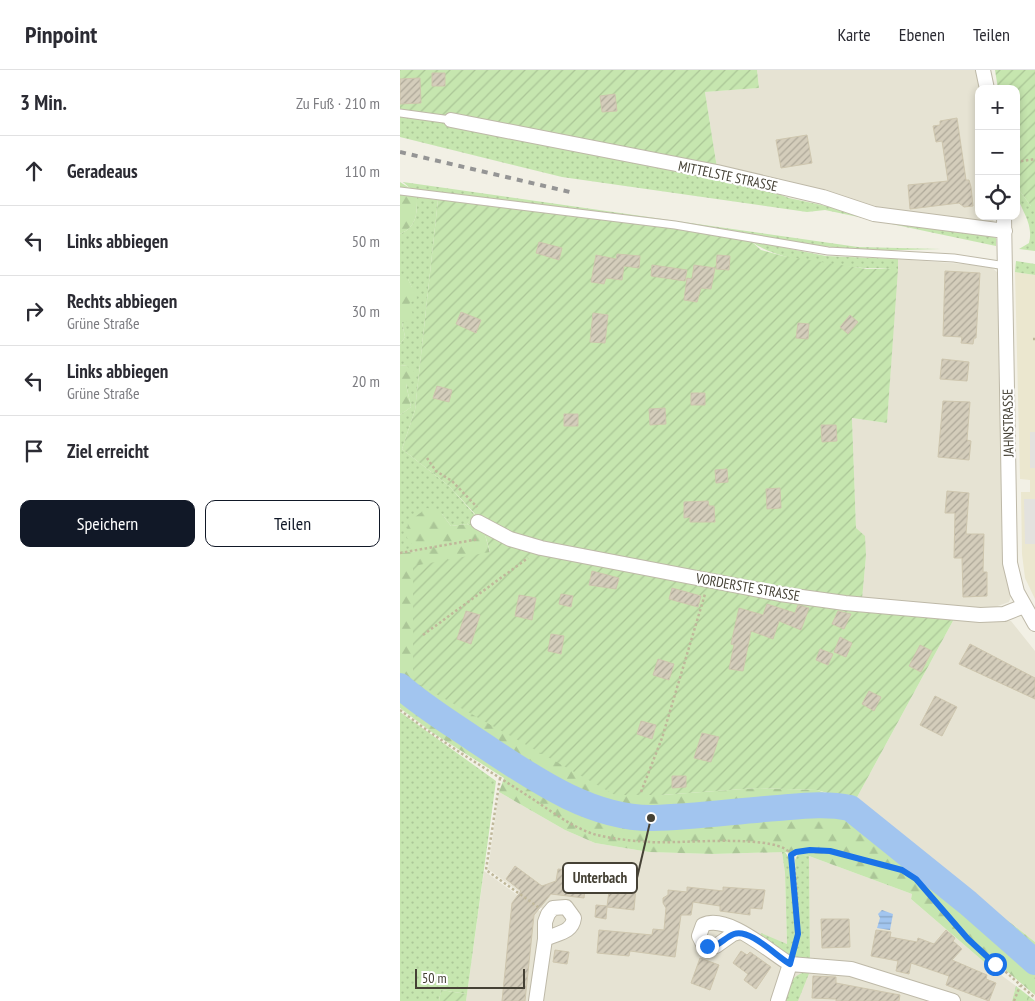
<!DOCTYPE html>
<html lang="de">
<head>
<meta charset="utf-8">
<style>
	:root { --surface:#fff; --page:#f2f2f3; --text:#2b2b33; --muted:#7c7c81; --line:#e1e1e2; --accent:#111827 }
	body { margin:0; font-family:"PT Sans Narrow",sans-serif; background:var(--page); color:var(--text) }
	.controls { position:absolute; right:15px; top:15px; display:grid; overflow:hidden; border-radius:10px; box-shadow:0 2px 8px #0003 }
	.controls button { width:45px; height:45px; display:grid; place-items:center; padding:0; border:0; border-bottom:1px solid var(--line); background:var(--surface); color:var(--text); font:25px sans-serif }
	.scale { position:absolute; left:15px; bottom:12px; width:110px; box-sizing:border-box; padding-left:5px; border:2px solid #454135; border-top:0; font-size:14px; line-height:18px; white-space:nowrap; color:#454135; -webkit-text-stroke:4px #fff; paint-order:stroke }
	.stop { position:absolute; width:15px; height:15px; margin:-11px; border:4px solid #1a73e8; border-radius:50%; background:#fff }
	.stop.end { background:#1a73e8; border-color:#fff; box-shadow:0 1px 5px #0008 }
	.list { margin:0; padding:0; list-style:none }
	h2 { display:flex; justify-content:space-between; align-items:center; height:65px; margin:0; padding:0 20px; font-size:21px }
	h2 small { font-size:16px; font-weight:400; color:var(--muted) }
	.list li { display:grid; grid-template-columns:32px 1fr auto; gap:15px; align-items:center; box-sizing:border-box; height:70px; padding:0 20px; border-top:1px solid var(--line) }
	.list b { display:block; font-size:19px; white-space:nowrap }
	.list p { margin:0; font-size:16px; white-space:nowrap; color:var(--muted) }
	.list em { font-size:16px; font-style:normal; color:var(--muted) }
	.actions { display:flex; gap:10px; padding:15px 20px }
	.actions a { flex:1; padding:11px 0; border:1px solid var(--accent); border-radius:10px; text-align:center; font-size:18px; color:var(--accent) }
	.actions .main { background:var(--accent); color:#fff }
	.icon { flex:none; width:28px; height:28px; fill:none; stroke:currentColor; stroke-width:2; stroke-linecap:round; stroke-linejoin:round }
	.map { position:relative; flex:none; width:635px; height:931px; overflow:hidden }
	header { display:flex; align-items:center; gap:30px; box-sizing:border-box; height:70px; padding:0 25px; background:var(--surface); border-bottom:1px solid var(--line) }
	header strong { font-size:24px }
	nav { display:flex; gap:28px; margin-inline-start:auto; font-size:18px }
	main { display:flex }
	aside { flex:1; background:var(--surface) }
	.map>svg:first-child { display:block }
</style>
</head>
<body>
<header>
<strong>Pinpoint</strong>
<nav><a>Karte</a><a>Ebenen</a><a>Teilen</a></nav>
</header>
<main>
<aside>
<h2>3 Min.<small>Zu Fuß · 210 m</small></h2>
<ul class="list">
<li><svg class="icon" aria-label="ahead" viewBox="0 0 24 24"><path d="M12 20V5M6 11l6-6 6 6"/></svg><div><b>Geradeaus</b></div><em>110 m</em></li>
<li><svg class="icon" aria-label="left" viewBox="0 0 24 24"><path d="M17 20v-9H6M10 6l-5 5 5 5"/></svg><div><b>Links abbiegen</b></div><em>50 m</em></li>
<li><svg class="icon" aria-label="right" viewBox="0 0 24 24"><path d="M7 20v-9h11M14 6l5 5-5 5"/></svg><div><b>Rechts abbiegen</b><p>Grüne Straße</p></div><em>30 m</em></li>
<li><svg class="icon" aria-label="left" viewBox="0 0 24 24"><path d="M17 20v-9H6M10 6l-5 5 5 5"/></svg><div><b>Links abbiegen</b><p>Grüne Straße</p></div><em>20 m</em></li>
<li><svg class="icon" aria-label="arrive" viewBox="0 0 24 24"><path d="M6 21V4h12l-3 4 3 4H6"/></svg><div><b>Ziel erreicht</b></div></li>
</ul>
<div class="actions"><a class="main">Speichern</a><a>Teilen</a></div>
</aside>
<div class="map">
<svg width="635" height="931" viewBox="0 0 635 931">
	<defs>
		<pattern id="grass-dots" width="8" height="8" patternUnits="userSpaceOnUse" patternTransform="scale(1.25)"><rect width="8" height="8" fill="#c6e6af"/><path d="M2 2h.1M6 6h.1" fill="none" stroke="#abc697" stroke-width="1.8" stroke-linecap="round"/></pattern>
		<pattern id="forest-firs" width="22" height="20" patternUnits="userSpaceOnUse" patternTransform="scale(1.25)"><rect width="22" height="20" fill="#c6e6af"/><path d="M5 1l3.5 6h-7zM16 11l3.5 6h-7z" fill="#abc697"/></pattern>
		<pattern id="park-crowns" width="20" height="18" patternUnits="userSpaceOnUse" patternTransform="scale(1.25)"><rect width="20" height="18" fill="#c6e6af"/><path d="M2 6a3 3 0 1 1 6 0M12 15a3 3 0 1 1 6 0" fill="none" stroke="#abc697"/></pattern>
		<pattern id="garden-furrows" width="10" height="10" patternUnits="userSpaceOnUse" patternTransform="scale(1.25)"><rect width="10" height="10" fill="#c6e6af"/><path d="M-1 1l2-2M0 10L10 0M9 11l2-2" fill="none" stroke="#abc697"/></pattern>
		<pattern id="water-rules" width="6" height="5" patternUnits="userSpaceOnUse" patternTransform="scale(1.25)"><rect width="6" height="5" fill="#a2c5ef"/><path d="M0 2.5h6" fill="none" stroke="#86a2c2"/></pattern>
		<pattern id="building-hatch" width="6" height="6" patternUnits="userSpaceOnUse" patternTransform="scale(1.25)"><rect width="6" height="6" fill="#d4cdbb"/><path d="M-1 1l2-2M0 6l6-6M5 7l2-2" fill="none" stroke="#aea899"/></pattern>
	</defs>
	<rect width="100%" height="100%" fill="#f2f0e5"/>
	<path fill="#e6e3d3" d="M357,0h220l4,19h-2v127h16v2l-2,3 -16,1 -23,-5 -68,-7 -169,-42 -12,-76 54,-4z
		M498,189l92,7 8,7 5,290 8,33 -2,6 -14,5 -14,2 -119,-11 4,-42 -10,-28 -4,-110 35,5z
		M554,549l57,2 24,30v291l-180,-141z
		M99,722l66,38 30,13 54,9 63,2 70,-2 3,21 2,71 -26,-10 33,25 16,2 -1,-105 103,38 -1,5 79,68 26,19 -4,15h-546l18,-130 57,41 2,-3 -55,-40z"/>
	<path fill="#ebe7cf" d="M615,202l20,3v324l-10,-21 -3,-24 -1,-62h9v-12l-10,-1z"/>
	<path fill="url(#grass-dots)" d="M0,43l352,71 37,14 56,12 11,6 137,21 3,1v8l-171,-36 -18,2 -245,-35 -162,-40z
		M3,112l455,65 83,2 -73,2 -54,-6 -138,-24 -265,-32z
		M616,116l15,20h4v45l-16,-2 10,-6c6,-23 -13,-36 -13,-57z
		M17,127l21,3 -23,210 -13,39 47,37 26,29 -8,9 -16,2 -9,-12 -24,37 -18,2v-138l11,-8 -5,-23 1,-18 -7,-1v-21l5,-7 -3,-15 10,-34 -4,-9h-8v-45c17,-7 17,-21 17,-37z
		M351,171l75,15 72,3v10c-37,0 -119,-5 -147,-28z
		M616,191l19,3v11l-20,-3z
		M0,642l96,69 -29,213 -26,-4 -2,11h-39z
		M382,782h3l6,9 6,72 -6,25 -31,-21 1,-4 26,11 -2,-71z
		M398,784l11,2 1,105 -16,-2 5,-26 -4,-73z
		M410,901l-12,30h-15c6,-16 8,-27 27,-30z"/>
	<path fill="url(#forest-firs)" d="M0,112l11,7 6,8c0,16 0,30 -17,37z
		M0,209h8l9,19 -8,6 6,16 -13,2 3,15 -5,7z
		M0,295l7,1 8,7 -9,11 5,23 -11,8z
		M27,438l15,6 9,12 16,-2 17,7 6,22 125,242h46l96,-7 60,2 16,6 9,-1 13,6 180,141v53l-39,-33 -6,5 -79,-68 1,-5 -103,-38 -24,-4 -73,2 -63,-2 -54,-9 -30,-13 -66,-38 5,-14 -71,-45 -33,-25v-155l18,-2 -11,-13 1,-16z"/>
	<path fill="url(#park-crowns)" d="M616,916l19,15h-23z"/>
	<path fill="url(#garden-furrows)" d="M0,0h357l2,18 -54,4 12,76 -317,-55z
		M595,0h40v136h-4l-15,-20v-97h-18z
		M38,130h29l207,27 77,14 10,9 22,6 84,13h31l-11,154 -35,-5 4,110 9,8 1,20 -5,54 93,9 -99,182 -38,-11 -60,-2 -96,7h-46l-202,-114v-115l77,-14 -6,-21 -17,-7 8,-10 -26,-28 -47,-37 13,-39z
		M41,920l26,4 -1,7h-27z"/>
	<path fill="#e3e2de" d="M630,362h5v36h-5z
		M624,429h11v45h-10z"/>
	<path fill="url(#water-rules)" d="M482,840l11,4 -3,16 -13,-2 3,-10 -2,-4z"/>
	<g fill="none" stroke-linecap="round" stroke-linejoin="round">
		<path stroke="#a2c5ef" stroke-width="26" d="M0,616c23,20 49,36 74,53 52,34 113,80 179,79 41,-1 83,-7 125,-10 24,-2 48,-5 72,0l118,95 67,59"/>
	</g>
	<path fill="url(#building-hatch)" stroke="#cec6ae" d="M32,3h13v13h-13z
		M20,8l1,25 -21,1v-25z
		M215,24l2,17 -15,1 -2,-16z
		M557,48l9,62h3l2,7 2,19 -9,1 -5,-4 -49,6 -2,-24 40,-4 -6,-40 -6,1 -3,-16 7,-1v-4z
		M407,65l5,28 -31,5 -5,-28z
		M139,172l23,6 -3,12 -23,-7z
		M217,184l23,2 -1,12 -15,-2 -2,14 -16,-2 -2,6 -13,-2 5,-27 20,4z
		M317,185l13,1 -1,14 -13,-1z
		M252,195l35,5 -2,11 -34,-5z
		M294,195l21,3 -4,21 -10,-1 -4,14 -13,-2 3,-22 5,1z
		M545,201l35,2 -4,65h-2l-1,6 -12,-1 1,-6 -19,-1z
		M61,242l20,8 -5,13 -20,-9z
		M193,243l15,2 -3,28 -15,-1z
		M450,245l8,7 -10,12 -8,-7z
		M398,253l11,1 -1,15 -12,-1z
		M542,289l27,3 -2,19 -27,-2z
		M37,316l15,4 -3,12 -16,-4z
		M291,323h14v12h-14z
		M543,331l27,1 -3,38 4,1 -2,19 -31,-3z
		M265,338l1,16 -16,1 -1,-16z
		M164,344h14v12h-14z
		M421,355h15l1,16 -15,1z
		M327,399l1,13 -12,1 -1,-13z
		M380,418l1,20 -14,1 -1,-20z
		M547,421l22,2 -3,41h18l-1,38h4v24l-24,1 -1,-39h-8l1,-45h-10z
		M308,431l1,5h5l1,16h-25v-5l-6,1v-16z
		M192,501l27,7 -3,11 -27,-4z
		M272,518l29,8 -3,11 -29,-8z
		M161,524l12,2 -2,11 -12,-3z
		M119,525l17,3 -4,22 -17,-4z
		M367,534l28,9 3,-8 11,3 -8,22 -22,-9 -6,18 -22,-8 -8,40 -14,-2 5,-24 -3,-1 8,-36 24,7z
		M66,541l14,4 -9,29 -14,-5z
		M438,541l13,3 -7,15 -12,-5z
		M151,564l13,2 -3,18 -13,-3z
		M440,567l12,6 -6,14 -12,-5z
		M570,574l65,34v21l-76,-35z
		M520,575l12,6 -11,21 -12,-6z
		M420,579l13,5 -5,11 -12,-5z
		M258,589l16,5 -5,16 -16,-5z
		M469,621l12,6 -7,14 -12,-7z
		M535,626l22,11 -15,29 -22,-11z
		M241,651l15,4 -4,14 -15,-5z
		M302,663l17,4 -8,25 -17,-4z
		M272,706h14v11l-14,1z
		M115,796l27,20 14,-5 2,-12 23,2 -1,2 7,1 -3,24 -33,-4 -17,21 -9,86h-23l10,-98 9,-12 -15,-12z
		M210,814l26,3 -2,23 -27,-3 -1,12 -11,-2 1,-12 11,1z
		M287,817l36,4v-4l42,3 -3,19 -12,-1v7l-30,-4v-5l-27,-4 -2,13h-10l-6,42 -45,-6 -1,5 -32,-3 2,-23 53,5 1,-6 11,1 2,-22 -3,-5v-5l5,-3v-5l19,2z
		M421,849h28l1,28 -28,1z
		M476,860l15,2 -1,5 27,5 1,-4 16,6 12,-14 9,8 -2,3 9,8 -10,11 35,15 -1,4 10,4 -7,18 -43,-16 3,-9 -38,-13 -2,11 -13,-3 2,-10 -27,-5z
		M155,880l14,2 -2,12 -14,-2z
		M341,881l6,4 3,-3 21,15 -15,22 -12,-9 4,-6 -15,-11z
		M300,888l19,7 -9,25 -19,-7z
		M413,906l23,1v6l64,12 -1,6h-63v-2l-24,-1z"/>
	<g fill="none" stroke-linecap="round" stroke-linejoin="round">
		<g stroke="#beb9a8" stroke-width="9">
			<path id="service" d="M0,43l51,7
				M0,121l275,34 153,26 126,7 52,8"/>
		</g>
		<g stroke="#beb9a8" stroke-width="16">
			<path id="minor" d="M583,0l4,19
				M51,50l266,52 106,25 51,17 131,17
				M604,146l6,347 7,29 18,32
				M78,452l32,17 31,9 239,46 65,9 135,12 24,-1 20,-8
				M340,862l-7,2 -17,12 -13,-2 -4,-8 4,-11c24,-12 68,28 87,39l-12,37
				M390,894l61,5 102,32
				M136,931l9,-62v-17l3,-8 5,-6 13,-1 8,11c-2,15 -17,15 -29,21"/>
		</g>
		<path stroke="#bfb79a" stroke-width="2.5" stroke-dasharray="2.5 2.5" stroke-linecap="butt" d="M616,92l19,-3
			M633,269h2
			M27,388l9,13 16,10 25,26
			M0,483l79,-14
			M23,565l105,-77
			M0,640c41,32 85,58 128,86 22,14 44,32 69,39 16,4 36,6 53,7 28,2 119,-8 138,9 11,11 11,84 7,100
			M100,708l-14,92 52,37
			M241,722l21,-54 43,-144
			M391,785l5,-3 14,-2 20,1 72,19 14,9 53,60 66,59
			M614,931l6,-15"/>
		<use href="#service" stroke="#fff" stroke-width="7"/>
		<use href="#minor" stroke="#fff" stroke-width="14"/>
		<path stroke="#959595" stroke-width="4" stroke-dasharray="6 6" stroke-linecap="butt" d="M0,82l170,40"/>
	</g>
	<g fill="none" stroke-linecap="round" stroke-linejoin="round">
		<path stroke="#1a73e8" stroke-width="6" d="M307,876c12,2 16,-8 27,-12 16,-6 43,23 56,30l8,-30 -7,-79 5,-3 14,-2 20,1 72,19 14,9 52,60 27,25"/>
	</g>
	<g text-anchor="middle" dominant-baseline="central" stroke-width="4.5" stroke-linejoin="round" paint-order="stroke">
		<g font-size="14" fill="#454135" stroke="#fff">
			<text transform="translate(328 106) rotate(12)">MITTELSTE STRASSE</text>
			<text transform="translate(608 353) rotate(-91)">JAHNSTRASSE</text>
			<text transform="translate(348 517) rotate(10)">VORDERSTE STRASSE</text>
		</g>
	</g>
	<path fill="none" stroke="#454135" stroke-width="2" d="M251 748L237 808"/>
	<circle fill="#454135" stroke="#fff" stroke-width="2" cx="251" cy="748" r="5"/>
	<rect fill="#fff" stroke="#454135" stroke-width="2" x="163" y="793" width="74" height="30" rx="5"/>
	<g font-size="15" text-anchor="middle" font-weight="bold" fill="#454135">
		<text x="200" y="813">Unterbach</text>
	</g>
</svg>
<div class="controls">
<button>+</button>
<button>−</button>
<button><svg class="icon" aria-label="locate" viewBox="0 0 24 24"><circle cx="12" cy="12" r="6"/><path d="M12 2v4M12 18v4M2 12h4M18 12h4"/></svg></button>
</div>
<div class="scale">50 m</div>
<div class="stop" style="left:595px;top:894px"></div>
<div class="stop end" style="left:307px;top:876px"></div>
</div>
</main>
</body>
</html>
